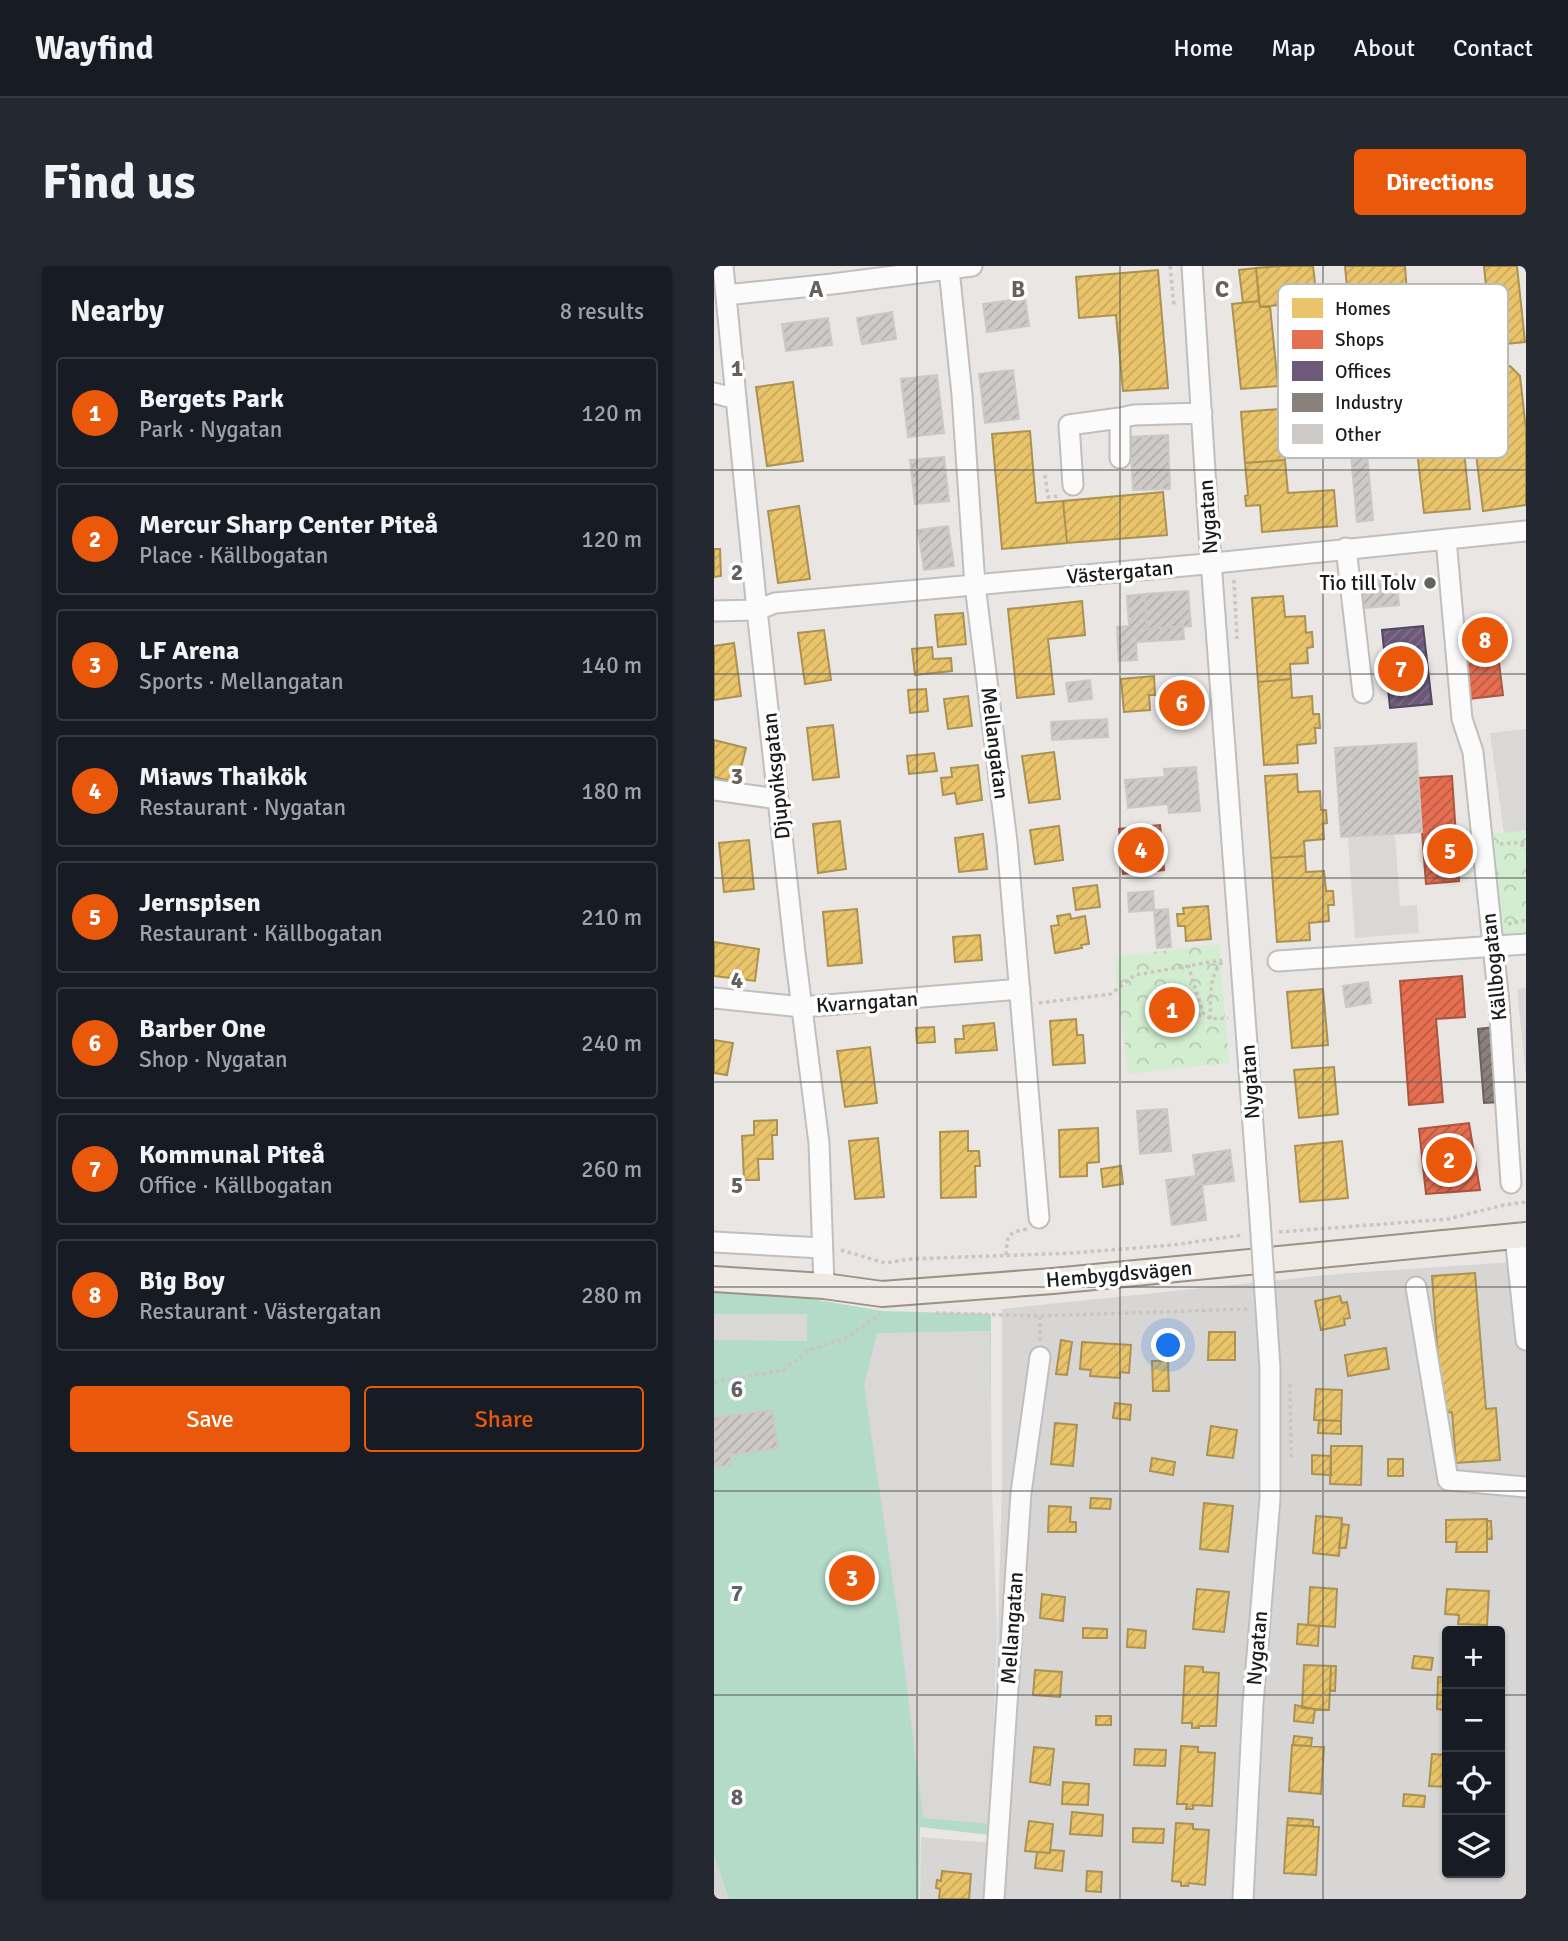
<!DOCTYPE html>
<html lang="en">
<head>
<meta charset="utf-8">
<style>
	:root { --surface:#171b24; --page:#242831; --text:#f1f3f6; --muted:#9ea1a6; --line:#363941; --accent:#ea580c }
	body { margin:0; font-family:Signika,sans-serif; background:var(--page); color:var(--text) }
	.controls { position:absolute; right:21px; bottom:21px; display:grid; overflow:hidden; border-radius:7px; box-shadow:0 2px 5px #0004 }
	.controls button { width:63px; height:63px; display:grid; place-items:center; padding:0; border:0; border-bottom:2px solid var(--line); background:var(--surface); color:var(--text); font:35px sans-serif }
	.you { position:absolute; left:455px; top:1080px; width:24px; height:24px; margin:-18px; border:5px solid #fff; border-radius:50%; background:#1a73e8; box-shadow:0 0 0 10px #1a73e833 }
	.badge { display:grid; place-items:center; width:46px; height:46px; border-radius:50%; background:var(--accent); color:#fff; font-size:23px; font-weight:700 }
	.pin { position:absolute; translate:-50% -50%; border:4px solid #fff; box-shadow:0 2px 7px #0006 }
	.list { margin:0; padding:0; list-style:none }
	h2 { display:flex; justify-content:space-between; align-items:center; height:91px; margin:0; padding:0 28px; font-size:30px }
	h2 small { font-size:23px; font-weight:400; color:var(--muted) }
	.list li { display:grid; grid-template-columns:46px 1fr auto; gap:21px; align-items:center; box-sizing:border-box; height:112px; margin:0 14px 14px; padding:0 14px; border:2px solid var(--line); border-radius:7px }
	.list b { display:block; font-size:26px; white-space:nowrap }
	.list p { margin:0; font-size:23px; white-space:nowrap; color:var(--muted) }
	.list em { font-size:23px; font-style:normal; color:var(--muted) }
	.actions { display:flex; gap:14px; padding:21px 28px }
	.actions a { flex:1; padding:16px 0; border:2px solid var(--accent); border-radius:7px; text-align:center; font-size:24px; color:var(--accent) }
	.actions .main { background:var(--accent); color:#fff }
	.icon { flex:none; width:38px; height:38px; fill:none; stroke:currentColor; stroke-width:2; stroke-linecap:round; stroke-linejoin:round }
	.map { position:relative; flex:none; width:812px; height:1633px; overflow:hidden; border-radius:7px }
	header { display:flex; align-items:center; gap:42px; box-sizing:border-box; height:98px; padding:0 35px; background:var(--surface); border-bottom:2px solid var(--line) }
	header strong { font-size:33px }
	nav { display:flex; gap:38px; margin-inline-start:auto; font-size:24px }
	.intro { display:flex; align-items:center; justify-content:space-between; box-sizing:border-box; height:168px; padding:0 42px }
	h1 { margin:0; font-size:49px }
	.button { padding:18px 32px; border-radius:7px; background:var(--accent); color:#fff; font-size:24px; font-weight:700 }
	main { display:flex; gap:42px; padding:0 42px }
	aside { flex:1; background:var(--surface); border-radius:7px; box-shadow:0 2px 5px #0004 }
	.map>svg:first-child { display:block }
</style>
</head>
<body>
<header>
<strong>Wayfind</strong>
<nav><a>Home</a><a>Map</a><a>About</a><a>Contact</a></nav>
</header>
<div class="intro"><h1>Find us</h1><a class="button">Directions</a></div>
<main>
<aside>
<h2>Nearby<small>8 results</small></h2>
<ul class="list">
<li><span class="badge">1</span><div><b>Bergets Park</b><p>Park · Nygatan</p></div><em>120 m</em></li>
<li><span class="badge">2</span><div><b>Mercur Sharp Center Piteå</b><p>Place · Källbogatan</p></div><em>120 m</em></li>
<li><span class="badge">3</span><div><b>LF Arena</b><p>Sports · Mellangatan</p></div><em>140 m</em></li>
<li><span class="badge">4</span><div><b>Miaws Thaikök</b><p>Restaurant · Nygatan</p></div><em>180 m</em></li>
<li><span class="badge">5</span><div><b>Jernspisen</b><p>Restaurant · Källbogatan</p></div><em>210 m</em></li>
<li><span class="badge">6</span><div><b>Barber One</b><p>Shop · Nygatan</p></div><em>240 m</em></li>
<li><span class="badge">7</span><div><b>Kommunal Piteå</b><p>Office · Källbogatan</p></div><em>260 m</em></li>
<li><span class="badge">8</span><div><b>Big Boy</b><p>Restaurant · Västergatan</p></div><em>280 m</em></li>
</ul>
<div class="actions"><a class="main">Save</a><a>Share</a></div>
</aside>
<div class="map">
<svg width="812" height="1633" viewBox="0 0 812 1633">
	<defs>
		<pattern id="park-crowns" width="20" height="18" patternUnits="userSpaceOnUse" patternTransform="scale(1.75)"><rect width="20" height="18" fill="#d3edd1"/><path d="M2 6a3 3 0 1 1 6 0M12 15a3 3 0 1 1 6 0" fill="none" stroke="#b5cbb3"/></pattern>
		<pattern id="homes-hatch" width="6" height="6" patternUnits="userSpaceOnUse" patternTransform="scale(1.75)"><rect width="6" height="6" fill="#e9c46a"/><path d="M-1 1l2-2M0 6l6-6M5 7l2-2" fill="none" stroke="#c7a85b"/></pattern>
		<pattern id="shops-hatch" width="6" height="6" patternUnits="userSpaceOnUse" patternTransform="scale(1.75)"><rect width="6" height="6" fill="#e76f51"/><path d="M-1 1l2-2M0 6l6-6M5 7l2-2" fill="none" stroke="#ba5a42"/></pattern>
		<pattern id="offices-hatch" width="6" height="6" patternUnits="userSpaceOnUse" patternTransform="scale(1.75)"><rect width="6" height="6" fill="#6d597a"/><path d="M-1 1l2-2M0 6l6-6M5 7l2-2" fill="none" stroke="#80728a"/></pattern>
		<pattern id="industry-hatch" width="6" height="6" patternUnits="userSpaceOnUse" patternTransform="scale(1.75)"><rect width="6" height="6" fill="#8a817c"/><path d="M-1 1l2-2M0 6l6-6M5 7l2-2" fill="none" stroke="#706965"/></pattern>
		<pattern id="building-hatch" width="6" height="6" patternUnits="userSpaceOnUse" patternTransform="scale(1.75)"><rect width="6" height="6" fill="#cecac8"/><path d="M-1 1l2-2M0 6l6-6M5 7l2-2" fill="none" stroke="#b0adab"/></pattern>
	</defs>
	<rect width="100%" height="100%" fill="#e9e6e3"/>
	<path fill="#d8d6d5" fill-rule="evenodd" d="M812,995v638h-606l1,-62 71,6 10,-358v-176l335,-35zM733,1365h53v242h-53z
		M0,1590l15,43h-15z"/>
	<path fill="url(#park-crowns)" d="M812,564v108l-28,-2 -16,-102z
		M505,678l10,119 -101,11 -14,-117z"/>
	<path fill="#b3dbc8" d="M0,1023l91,9 78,13 108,3 -1,521 -70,-8 -1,72h-190l-15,-43z"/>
	<path fill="#d9d8d7" d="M812,463v101l-22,3 -14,-100z
		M681,568l5,72 17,-1 2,28 -64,5 -7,-101z
		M812,722v89l-9,-88z
		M0,1048h93v27l-93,-1z
		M276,1065l2,157 5,143 -7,193 -67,-6 -24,-195 -35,-238 13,-52z"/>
	<path fill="url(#homes-hatch)" stroke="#ab9152" stroke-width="2" d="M566,0h33l4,35 -57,6 -4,-39z
		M631,0h60l2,27 -59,6z
		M770,0h33l8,76 -103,10 -4,-39 70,-7z
		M542,2l3,33 -16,2 -4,-33z
		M444,4l10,118 -45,3 -7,-76 -37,3 -3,-41z
		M545,35l1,6 10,-1 8,80 -37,3 -9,-85z
		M796,100l10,10 6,54v75l-43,6 -17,-140z
		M79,116l10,79 -36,5 -11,-79z
		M744,127l12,116 -46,4 -13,-116z
		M566,143l5,51 -40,3 -4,-51z
		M316,165l6,72 27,-2 4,42 -65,6 -10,-115z
		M571,194l3,33 46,-3 3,36 -75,6 -2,-27 -14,1 -1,-10 3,-1 -3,-32z
		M449,226l4,43 -100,8 -4,-42z
		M85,240l11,73 -32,4 -10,-72z
		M0,283h6l1,27 -7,1z
		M569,330l2,21 20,-1 1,17 6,-1 1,15 -6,1 1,15 -18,1 1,15 -33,3 -6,-84z
		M368,335l3,34 -37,4 6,55 -37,4 -9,-89z
		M249,347l3,31 -28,3 -3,-32z
		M110,364l7,50 -26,4 -7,-51z
		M20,377l7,53 -27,4v-54z
		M218,381l1,12 18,-1 1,13 -37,4 -3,-26z
		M440,410l1,19h-6l1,15 -26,2 -3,-33z
		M577,413l1,19 20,-2 1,18h6l1,14h-5l1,15 -19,2 1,18 -34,2 -6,-83z
		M212,423l2,22 -18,2 -2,-23z
		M254,430l4,30 -24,3 -4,-30z
		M119,459l6,52 -26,3 -6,-52z
		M0,474l32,8 -9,35 -23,-6z
		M340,486l6,47 -31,4 -7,-47z
		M220,487l3,18 -28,3 -2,-18z
		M264,499l4,35 -25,4 -2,-11 -12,2 -2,-17 11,-1 -1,-9z
		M583,508l1,18 22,-1 1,19h5l1,13 -4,1 1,15 -20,2 1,15 -34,2 -6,-82z
		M126,555l6,48 -28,4 -5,-49z
		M345,560l4,34 -28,4 -5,-34z
		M269,568l4,35 -28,3 -4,-34z
		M35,574l5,49 -30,3 -5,-49z
		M591,590l1,16 18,-1 2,20h7l1,14h-6l1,16 -20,2 1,17 -33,2 -6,-84z
		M383,619l3,22 -24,3 -3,-22z
		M494,640l3,33 -25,2 -1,-15h-7l-1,-12h7l-1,-6z
		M143,643l5,54 -34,3 -5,-54z
		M356,648l1,5 14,-3 4,28 -8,1 1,3 -27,5 -4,-27 8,-1 -2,-9z
		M266,669l2,25 -27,2 -2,-25z
		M0,676l45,7 -4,32 -41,-5z
		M609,723l5,56 -36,3 -5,-56z
		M362,753l1,16h6l2,28 -32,2 -3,-44z
		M280,757l3,27 -41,3 -1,-14h9l-1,-13z
		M220,761l1,15 -18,1 -1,-15z
		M0,774l19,3 -6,32 -13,-2z
		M156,781l7,56 -32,4 -8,-56z
		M620,801l4,47 -39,4 -5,-48z
		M63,854v15h-5l1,24h-15l1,21h-15l-2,-44 12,-1v-14z
		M384,862l1,34 -12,1v13l-27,1 -1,-47z
		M254,865v20h11l1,15h-5l1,31 -35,1 -1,-66z
		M164,872l6,59 -29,2 -6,-58z
		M628,875l6,57 -48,4 -5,-56z
		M407,900l2,18 -20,3 -2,-18z
		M761,1007l11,136 10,-1 4,52 -44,3 -4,-51 -10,1 -10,-137z
		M626,1030l2,7 5,-1 3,16 -6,1 1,6 -24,5 -6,-29z
		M495,1066h26v28h-27z
		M347,1074l11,2 -5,33 -11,-1z
		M368,1076l49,3 -2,28 -9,-1v6l-30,-2 1,-6 -11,-1z
		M672,1082l3,21 -41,7 -3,-21z
		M438,1095h16l1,30h-16z
		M602,1123l26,1 -1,31 -27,-1z
		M401,1137l16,2 -1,15 -17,-2z
		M605,1154l22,1v13l-23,-1z
		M341,1157l22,2 -4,41 -22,-2z
		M497,1160l26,4 -4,28 -26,-3z
		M617,1180h31l-1,39 -31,-1z
		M598,1189l19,1v19l-19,-1z
		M438,1192l23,4 -2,13 -23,-4z
		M674,1193h15v17h-15z
		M377,1232l20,1 -1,10 -20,-1z
		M490,1237l29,3 -5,46 -28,-3z
		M335,1240l22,1 -1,15h6v10h-28z
		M602,1250l26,2 -3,38 -26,-3z
		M773,1253v33h-31l1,-10h-11v-22z
		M773,1255h4l1,18h-5z
		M628,1258l7,1 -3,23h-7z
		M596,1321l27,2 -2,38 -27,-2z
		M483,1323l32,3 -5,40 -31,-3z
		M733,1323l42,2 -2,34 -29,-1 1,-9 -14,-1z
		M328,1328l23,3 -2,24 -23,-3z
		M584,1358l21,2 -1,20 -21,-2z
		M369,1362l24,1v9h-24z
		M414,1363l18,2 -1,17 -18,-1z
		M700,1390l19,2 -2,12 -19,-2z
		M590,1399l27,1 -2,44 -27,-2z
		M471,1400l18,1v5l16,1 -3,53h-17v2h-7v-5h-10z
		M617,1400h5l-1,25 -5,-1z
		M321,1404l27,2 -2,25 -27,-2z
		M724,1411l9,1v32l-10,-1z
		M581,1439l20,4 -2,14 -19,-2z
		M382,1450h15v9h-15z
		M580,1470l18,2 -1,8 -18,-1z
		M578,1479l32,2 -3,47 -32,-3z
		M467,1480l17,1v5l17,1 -3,53 -19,-1v4h-7l1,-5h-10z
		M320,1481l20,2 -4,36 -20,-3z
		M421,1483l31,1 -1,16 -31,-1z
		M718,1488l15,1v32l-18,-1z
		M349,1516l26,2 -1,21 -26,-1z
		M690,1528l21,2 -1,11 -21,-1z
		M358,1546l31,3 -1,21 -32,-2z
		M574,1552l25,2v6l-26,-1z
		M315,1555l24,3 -3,29 -25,-2z
		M462,1557l17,1v5l16,1 -4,55 -16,-2 -1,3h-7v-4l-9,-1z
		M573,1559l32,2 -3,48 -32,-2z
		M419,1562l31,1 -1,14 -30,-1z
		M336,1584l14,1 -2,20 -27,-3 2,-16 13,1z
		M228,1605l29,3 -2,25h-30l1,-10 -4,-1 1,-8 4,1z
		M373,1605l15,1 -1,20 -15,-1z"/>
	<path fill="url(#shops-hatch)" stroke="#aa5641" stroke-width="2" d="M780,356l9,73 -34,4 -9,-73z
		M479,423l2,25 -25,3 -2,-26z
		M738,510l7,105 -33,3 -8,-106z
		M446,559l4,45 -41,4 -4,-45z
		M748,710l3,41 -29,2 7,83 -34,3 -9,-124z
		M755,857l11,67 -54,4 -7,-65z"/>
	<path fill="url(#offices-hatch)" stroke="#54465e" stroke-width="2" d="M709,360l9,78 -42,4 -8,-78z"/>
	<path fill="url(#industry-hatch)" stroke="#69625f" stroke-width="2" d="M781,761l6,75 -17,1 -6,-74z"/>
	<path fill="url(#building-hatch)" stroke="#ccc8c5" stroke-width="2" d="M311,32l4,28 -42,6 -4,-28z
		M178,46l4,27 -34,5 -5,-26z
		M114,52l4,27 -46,6 -4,-27z
		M299,104l6,49 -34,4 -6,-49z
		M223,109l7,58 -36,4 -7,-58z
		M649,143l10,111 -16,2 -10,-112z
		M454,169l2,54 -37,1 -3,-53z
		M230,191l5,44 -34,3 -5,-44z
		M234,260l6,40 -30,4 -6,-40z
		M682,308l3,31 -36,3 -3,-30z
		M474,325l3,35 -44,3 -2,-35z
		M431,328l2,35 36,-3 1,13 -48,3 1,18 -18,1 -2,-34 12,-1 -2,-30z
		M376,414l2,19 -23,3 -3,-19z
		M393,453l1,18 -56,3 -1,-18z
		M702,477l6,89 -81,5 -6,-89z
		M482,501l4,44 -31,2 -1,-9 -40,4 -3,-28 40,-3 -1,-8z
		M439,625l1,19 -25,2 -1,-19z
		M454,643l3,38 -14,1 -3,-38z
		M654,716l3,21 -25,4 -3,-21z
		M453,843l4,42 -31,3 -3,-43z
		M516,884l4,31 -32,4 4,35 -34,5 -6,-45 30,-4 -3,-21z
		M58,1144l6,38 -48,7 1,10 -17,2v-49z"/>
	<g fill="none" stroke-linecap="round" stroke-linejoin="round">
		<g stroke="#c0bfbe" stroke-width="23">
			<path id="minor" d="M9,0l34,344 38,343 24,190 5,143
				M478,0l17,268 50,671
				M235,3l13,126 13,190 32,257 32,376
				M12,29l106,-11 140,-18
				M0,127l22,6
				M406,192v-40l14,-3 68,-2
				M359,219l-4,-60 51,-7
				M732,273l16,180 11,33 26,251 12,180
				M632,282l17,145
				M0,345l43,-1 18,-7 420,-38 331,-34
				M0,524l64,9
				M564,695l248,-17
				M0,732l88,9 218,-18
				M801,970l11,104
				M0,976l108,6
				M702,1021l32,193 78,7
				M280,1633l27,-406 19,-136
				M529,1633l10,-195 17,-205v-131l-5,-74"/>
		</g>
		<g stroke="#9b9283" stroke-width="28">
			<path id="major" d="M0,1013l110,7 58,8 171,-13 473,-46"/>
		</g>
		<path stroke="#cfc3c2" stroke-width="3.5" stroke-dasharray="3.5 3.5" stroke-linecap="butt" d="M456,0l4,40
			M331,209l3,22 12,-1
			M520,314l3,59
			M786,578l26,-2
			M807,578l5,6
			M794,658l18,-4
			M508,696c-14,15 -11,36 -12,57l18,-1
			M474,699l15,48 7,6
			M325,737l72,-9 24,-19 87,-15
			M565,966l169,-13 56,-14 22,-3
			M127,984l44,13 25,-4 163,-6 99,-8 71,-10
			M292,989c1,-20 1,-22 21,-26
			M222,1047l104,3 208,-7 1,-2
			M326,1075v-24
			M0,1116l70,-12 23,-19 41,-14 32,-23
			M576,1118l1,73"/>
		<use href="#minor" stroke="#fcfbfb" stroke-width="19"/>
		<use href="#major" stroke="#eee9e3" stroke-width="24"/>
		<g stroke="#c0bfbe" stroke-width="23" stroke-linecap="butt">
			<path id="minor-bridge" d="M545,939l6,89"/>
		</g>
		<use href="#minor-bridge" stroke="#fcfbfb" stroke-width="19"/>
	</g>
	<path fill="none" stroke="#636261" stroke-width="2" stroke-opacity="0.55" d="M203,0v1633M406,0v1633M609,0v1633M0,204h812M0,408h812M0,612h812M0,816h812M0,1021h812M0,1225h812M0,1429h733M786,1429h26"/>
	<circle fill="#636261" stroke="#fff" stroke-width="2.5" cx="716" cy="317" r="7"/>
	<g text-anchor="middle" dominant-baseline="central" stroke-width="7" stroke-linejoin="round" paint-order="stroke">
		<g font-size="21" fill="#1b1b1b" stroke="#fff">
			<text transform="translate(494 251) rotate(-94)">Nygatan</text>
			<text transform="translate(406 306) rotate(-5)">Västergatan</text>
			<text transform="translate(281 477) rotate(83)">Mellangatan</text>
			<text transform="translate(62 510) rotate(-96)">Djupviksgatan</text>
			<text transform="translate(780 701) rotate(-96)">Källbogatan</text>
			<text transform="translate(153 736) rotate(-4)">Kvarngatan</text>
			<text transform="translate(536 816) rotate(-94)">Nygatan</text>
			<text transform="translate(405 1008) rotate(-5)">Hembygdsvägen</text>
			<text transform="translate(298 1362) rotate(-86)">Mellangatan</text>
			<text transform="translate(543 1382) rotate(-85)">Nygatan</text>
		</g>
		<g font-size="21" fill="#1b1b1b" stroke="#fff" text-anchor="end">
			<text x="702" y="317">Tio till Tolv</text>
		</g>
	</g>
	<rect x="564" y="18" width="230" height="174" rx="10" fill="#fff" stroke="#bbb" stroke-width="2"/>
	<rect x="578" y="32" width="31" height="20" fill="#e9c46a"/>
	<rect x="578" y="64" width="31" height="19" fill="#e76f51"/>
	<rect x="578" y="95" width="31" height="20" fill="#6d597a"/>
	<rect x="578" y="127" width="31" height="19" fill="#8a817c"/>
	<rect x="578" y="158" width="31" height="20" fill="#cecac8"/>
	<g font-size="19" fill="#1b1b1b">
		<text x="621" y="49">Homes</text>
		<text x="621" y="80">Shops</text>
		<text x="621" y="112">Offices</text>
		<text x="621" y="143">Industry</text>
		<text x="621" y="175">Other</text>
	</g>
	<g font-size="23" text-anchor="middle" font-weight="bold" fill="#636261" stroke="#fff" stroke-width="7" stroke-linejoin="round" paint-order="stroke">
		<text x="102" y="31">A</text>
		<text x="304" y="31">B</text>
		<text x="508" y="31">C</text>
		<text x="23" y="110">1</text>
		<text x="23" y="314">2</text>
		<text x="23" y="518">3</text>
		<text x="23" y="722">4</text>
		<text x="23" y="927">5</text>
		<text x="23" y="1131">6</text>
		<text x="23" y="1335">7</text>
		<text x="23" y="1539">8</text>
	</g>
</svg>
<div class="controls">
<button>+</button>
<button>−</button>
<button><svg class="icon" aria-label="locate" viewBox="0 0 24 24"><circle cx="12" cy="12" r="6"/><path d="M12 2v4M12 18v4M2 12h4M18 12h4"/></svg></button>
<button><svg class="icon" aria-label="layers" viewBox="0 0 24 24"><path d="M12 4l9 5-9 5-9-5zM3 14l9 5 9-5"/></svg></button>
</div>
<div class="you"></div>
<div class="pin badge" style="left:458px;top:744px">1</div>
<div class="pin badge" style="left:735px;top:894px">2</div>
<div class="pin badge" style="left:138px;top:1312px">3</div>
<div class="pin badge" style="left:427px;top:584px">4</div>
<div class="pin badge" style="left:736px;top:585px">5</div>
<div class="pin badge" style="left:468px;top:437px">6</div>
<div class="pin badge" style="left:687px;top:403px">7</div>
<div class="pin badge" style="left:771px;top:374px">8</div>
</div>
</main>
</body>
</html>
